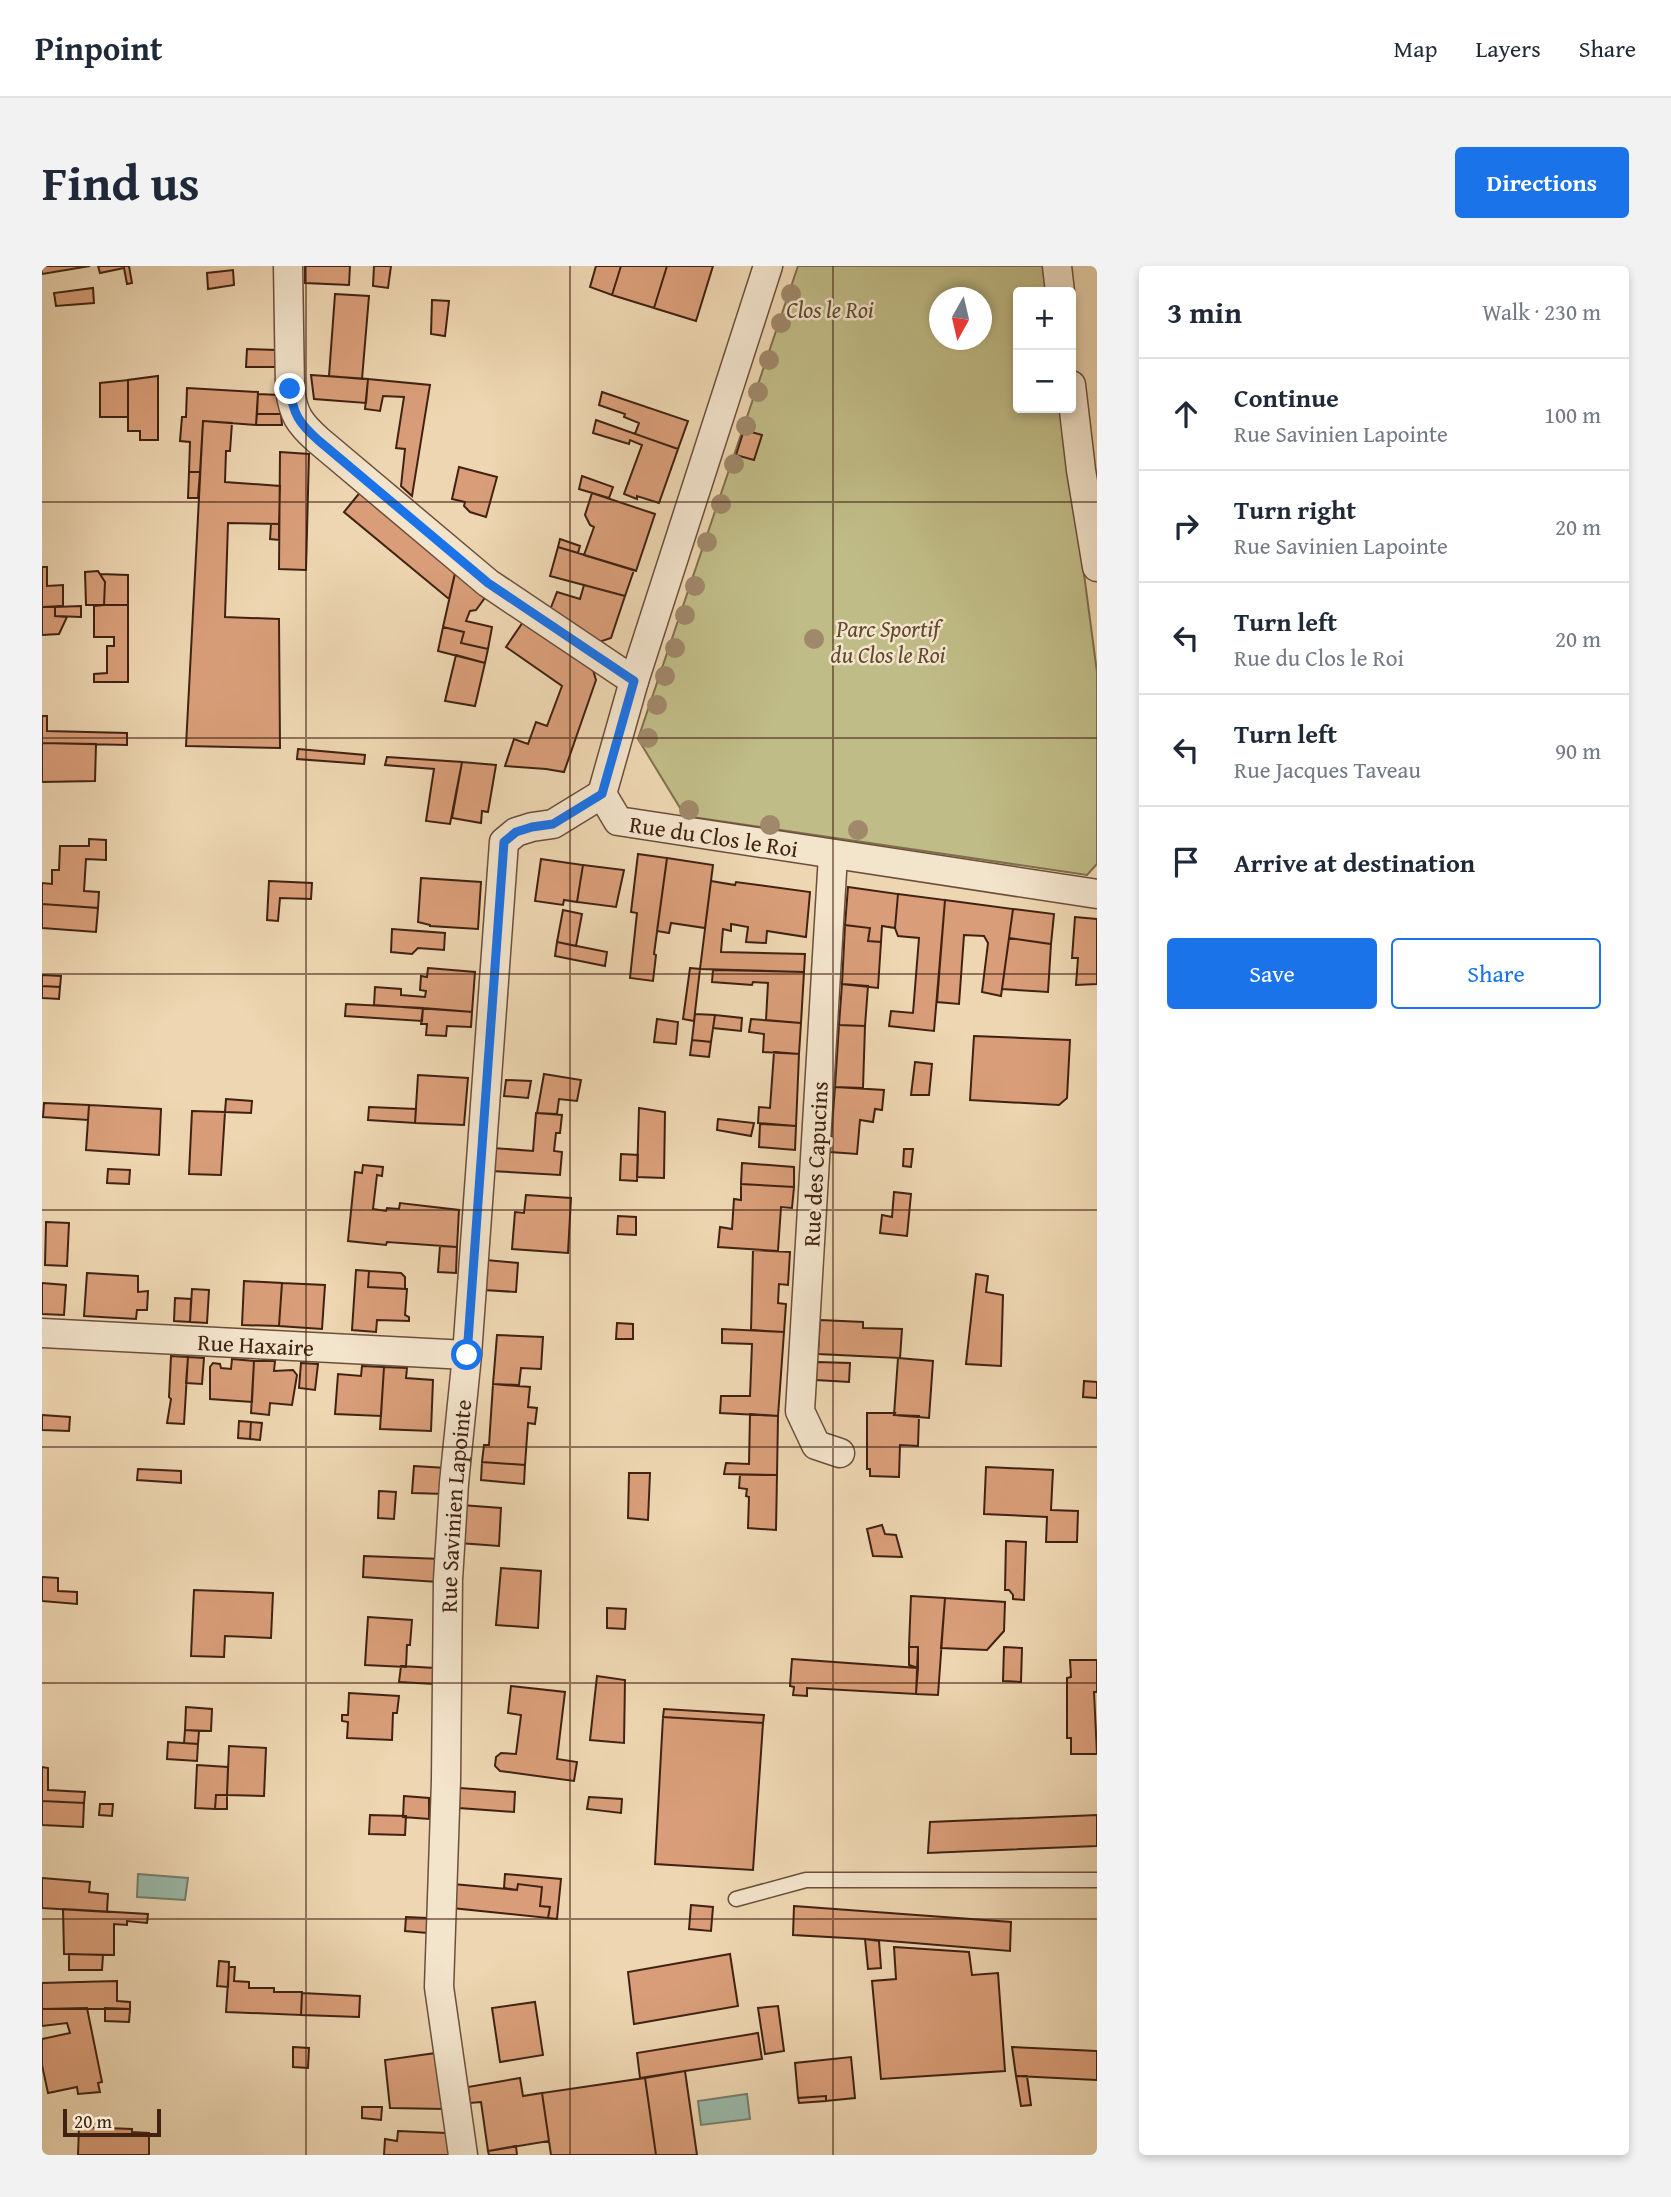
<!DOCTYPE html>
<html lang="en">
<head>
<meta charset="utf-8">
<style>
	:root { --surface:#fff; --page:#f2f2f3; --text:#1f2937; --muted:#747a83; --line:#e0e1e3; --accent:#1a73e8 }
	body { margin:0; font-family:"Gentium Book Plus",serif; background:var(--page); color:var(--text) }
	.controls { position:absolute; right:21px; top:21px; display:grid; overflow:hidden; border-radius:7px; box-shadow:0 4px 10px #0003 }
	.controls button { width:63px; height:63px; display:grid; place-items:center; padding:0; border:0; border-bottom:2px solid var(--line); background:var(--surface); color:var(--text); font:35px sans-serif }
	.compass { position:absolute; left:887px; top:21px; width:63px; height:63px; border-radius:50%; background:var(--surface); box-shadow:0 4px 10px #0003; rotate:188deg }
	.scale { position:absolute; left:21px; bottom:18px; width:98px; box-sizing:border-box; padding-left:7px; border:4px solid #412212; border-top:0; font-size:19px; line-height:24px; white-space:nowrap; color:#412212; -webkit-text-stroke:5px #f3e4cc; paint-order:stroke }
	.stop { position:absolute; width:21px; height:21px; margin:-16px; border:5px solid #1a73e8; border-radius:50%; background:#fff }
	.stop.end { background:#1a73e8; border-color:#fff; box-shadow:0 2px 7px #0008 }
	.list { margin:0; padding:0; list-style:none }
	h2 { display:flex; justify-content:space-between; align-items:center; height:91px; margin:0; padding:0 28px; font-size:30px }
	h2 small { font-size:23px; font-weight:400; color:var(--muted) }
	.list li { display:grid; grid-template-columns:46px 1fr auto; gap:21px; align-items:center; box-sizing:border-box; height:112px; padding:0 28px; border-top:2px solid var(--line) }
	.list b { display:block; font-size:26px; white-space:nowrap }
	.list p { margin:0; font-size:23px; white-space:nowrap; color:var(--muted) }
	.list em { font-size:23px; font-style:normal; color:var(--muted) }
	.actions { display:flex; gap:14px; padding:21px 28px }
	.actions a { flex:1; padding:16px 0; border:2px solid var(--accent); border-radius:7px; text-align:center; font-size:24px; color:var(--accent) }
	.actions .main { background:var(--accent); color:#fff }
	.icon { flex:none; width:38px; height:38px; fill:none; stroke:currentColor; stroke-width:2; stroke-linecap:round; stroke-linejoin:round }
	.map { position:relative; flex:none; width:1055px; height:1889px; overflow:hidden; border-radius:7px }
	header { display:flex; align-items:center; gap:42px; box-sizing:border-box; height:98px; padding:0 35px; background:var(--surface); border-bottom:2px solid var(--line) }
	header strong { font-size:33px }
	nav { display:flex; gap:38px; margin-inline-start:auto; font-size:24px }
	.intro { display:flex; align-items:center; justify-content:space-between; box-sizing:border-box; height:168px; padding:0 42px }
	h1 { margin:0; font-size:49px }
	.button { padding:18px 32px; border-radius:7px; background:var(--accent); color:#fff; font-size:24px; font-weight:700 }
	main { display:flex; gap:42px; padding:0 42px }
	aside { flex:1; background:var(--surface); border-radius:7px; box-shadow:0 4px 10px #0003 }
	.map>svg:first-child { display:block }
</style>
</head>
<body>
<header>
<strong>Pinpoint</strong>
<nav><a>Map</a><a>Layers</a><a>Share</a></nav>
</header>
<div class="intro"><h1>Find us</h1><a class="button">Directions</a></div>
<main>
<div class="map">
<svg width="1055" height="1889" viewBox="0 0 1055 1889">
	<rect width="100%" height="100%" fill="#edd6b1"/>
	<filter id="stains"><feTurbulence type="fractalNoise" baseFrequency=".00286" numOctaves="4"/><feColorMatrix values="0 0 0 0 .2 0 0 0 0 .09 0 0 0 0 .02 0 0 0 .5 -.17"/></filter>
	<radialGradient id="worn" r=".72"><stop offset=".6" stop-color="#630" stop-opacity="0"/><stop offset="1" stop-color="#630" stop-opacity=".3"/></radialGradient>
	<path fill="#c0bc87" stroke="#806f4c" stroke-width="2" fill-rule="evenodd" d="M756,0h245l3,26h-28v116h44l35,264v192l-10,11 -402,-59 -47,-77zM898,32h42v42h-42z"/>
	<path fill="#99b9a9" stroke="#767d6d" stroke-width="2" d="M96,1608l50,4 -3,22 -48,-3z
		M705,1828l3,25 -49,6 -3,-24z"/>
	<path fill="#d99e79" stroke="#412212" stroke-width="2" d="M0,0h48l-48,8z
		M56,0h31l3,17 -5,1 -3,-16 -24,5z
		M263,0h45l-1,19 -44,-2z
		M332,0h17l-3,22 -15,-2z
		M554,0h25l-9,29 -22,-8z
		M579,0h46l-13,42 -42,-13z
		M625,0h46l-17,55 -42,-13z
		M191,4l1,15 -26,4 -1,-16z
		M51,22l1,15 -38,3 -2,-13z
		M293,28l34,2 -7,83 -33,-3z
		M390,34l17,1 -4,35 -14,-2z
		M205,83l30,1v17h-31z
		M269,109l57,4 -2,24 -52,-4z
		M116,110v64h-18v-9h-12v-51z
		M326,113l62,6 -18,111 -11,-10 4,-37 -9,-1 8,-51 -21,-1 -3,15 -15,-2z
		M86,114v37h-28v-34z
		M145,122l71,4 -2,33 -53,-4 -3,51h-11l1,-30 -10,-1 2,-24h4z
		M560,126l86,29 -10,28 -43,-15 4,-11 -15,-6 1,-3 -26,-9z
		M216,128l21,1 2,19h-24z
		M215,148h24l1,11h-26z
		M554,154l82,29 -19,54 -22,-7v3l-13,-5 18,-49 -12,-5 -1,4 -36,-11z
		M161,155l29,2 -2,28h-4l-1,31 55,4 -1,38 -51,-1 -3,94 54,2 1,129 -94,-2z
		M702,164l18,5 -8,25 -18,-5z
		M238,186l29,2 -3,116 -27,-1z
		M417,201l38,10 -11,40 -16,-5 -6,-6 1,-4 -13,-3z
		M147,206h11l-2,26h-10z
		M540,210l31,11 -4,11 -30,-9z
		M320,224l94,79 -7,30 -105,-87z
		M550,227l63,21 -19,57 -52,-16 10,-28 -4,-2 -5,-10z
		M229,258h8v16l-9,-1z
		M518,273l20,7 -2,7 -20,-6z
		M516,281l76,23 -9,26 -75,-20z
		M0,301h5v19l16,-1v21l-21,1z
		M414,303l31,26 -11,15 -6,1 -4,10 26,6 -4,22 -27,-6 3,-11 -21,-5z
		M56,305l7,11 -1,23h-18l-1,-33z
		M58,308l28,1v30h-24l1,-23z
		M542,319l41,11 -14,42 -12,4 -49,-32 7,-18 23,7z
		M62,339h24v77h-34v-8l13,-1v-27h7v-9h-20v-31z
		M39,340v11l-26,-1v-9z
		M0,341h13v9l12,1 -8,17 -17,1z
		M481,356l70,48 3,10 -32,92 -18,-3 -41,-3 9,-27 14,5 8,-22 11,4 15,-40 -56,-39z
		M401,361l21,5 -3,11 27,6 -3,14 -47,-12z
		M414,389l29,8 -10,43 -30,-5z
		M0,450h5v15l80,2v12l-85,-2z
		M0,477l54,1 -1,37 -53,1z
		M256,483l67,6 -1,9 -67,-5z
		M345,491l75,5 -12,62 -24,-3 8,-52 -49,-4z
		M420,496l34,3 -8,47 -6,-1 -1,12 -29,-5z
		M47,573l17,1v20l-20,-1 -2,32 15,1 -1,16 -56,-4v-21l10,1v-14h7l1,-24h29z
		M596,588l29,4 -13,96 2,1 -3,26 -23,-3 7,-65 -6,-1z
		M625,592l46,7 -8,63 -34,-5 -2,10 -12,-2z
		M499,593l42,6 -6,37 -13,-2 -1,5 -28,-4z
		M541,599l41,5 -8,37 -39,-5z
		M379,612l60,4 -3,47 -48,-3v-1l-12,-3z
		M227,615l43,2 -1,16 -31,-1 -2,23 -11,-1z
		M669,615l24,4 1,-3 74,10 -4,45 -39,-6 -1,12 -20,-1 2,-15 -17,-3v7l-8,-2 -2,23 84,2 -1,18 -104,-3z
		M806,621l50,7 -3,34 -13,-2 -1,16 -13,-1 2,-13 -25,-3z
		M856,628l47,6 -11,131 -45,-5 2,-15 22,2 6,-75 -21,-2 -3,-8z
		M903,634l68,9 -12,87 -19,-4 6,-49 -4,-7 -20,-1 -5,69 -22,-2z
		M0,638l56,4 -2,24 -54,-4z
		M971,643l41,5 -3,30 -42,-6z
		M521,644l19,4 -6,32 -19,-4z
		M1033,651l22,2v65l-21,1 2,-27h-6z
		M803,659l25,3 -2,13 13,1 -3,46 -36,-4z
		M350,663l53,4 -1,17 -26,-2 -6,6 -21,-2z
		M967,672l42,6 -3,48 -46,-3z
		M515,676l50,10 -2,14 -50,-10z
		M386,702l47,4 -3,40 -98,-7 1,-18 26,2v6l24,2 1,-6 -6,-1 1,-14 6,1z
		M648,702l10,1 -6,52 -11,-2z
		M671,704l91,2 -3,51 -35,-3 2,-37 -15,-1 -1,3 -40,-3z
		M0,709l19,1 -1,11 -18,-1z
		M800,718l26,2 -3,40 -26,-1z
		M0,720l18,1 -1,12 -17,-1z
		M304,738l77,4 -1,13 -77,-5z
		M381,742l49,4 -1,15 -24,-1 -1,10 -20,-1 1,-11h-6z
		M653,748l20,1 -4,27 -19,-2z
		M673,749l27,3 -1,13 -28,-3z
		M615,753l21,3 -2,22 -22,-2z
		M709,753l50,4 -2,31 -36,-2 1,-18 -15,-2z
		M797,759l26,1 -2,62 -28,-1z
		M932,770l96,4 -3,58 -8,7 -89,-5z
		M650,774l19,2 -2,15 -19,-2z
		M732,786l25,2 -3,72 -38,-3 1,-16 11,1z
		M873,796l17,2 -3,31h-18z
		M502,808l37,6 -4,21 -18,-2 -2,15 -20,-1z
		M376,809l50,3 -4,47 -49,-2z
		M464,814l25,1 -3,17 -24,-2z
		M793,821l49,3 -2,20 -7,-1 -2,13 -13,-2 -3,34 -27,-2z
		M184,833l26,2 -1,12 -26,-1z
		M2,837l45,2 -1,15 -45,-3z
		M47,839l72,4 -2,46 -73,-5z
		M327,841l47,2 -1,14 -47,-3z
		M597,842l26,4 -1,66 -27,-1z
		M150,845l33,1 -4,63 -32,-1z
		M494,847l26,2 -2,18h-4l-2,18 8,1 -2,23 -69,-4 2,-23 40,3z
		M676,853l36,4 -3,13 -34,-6z
		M718,858l36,2 -1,24 -36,-3z
		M862,883h9l-2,18 -8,-1z
		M579,888l17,1 -1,26 -17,-1z
		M700,897l52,4v20l-53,-3z
		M321,899l20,2 -1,9 -5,-1 -4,34 13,2 1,-3 12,1 1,-6 59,7 -2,37 -70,-5 -1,3 -38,-4 7,-69 7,1z
		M66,903l22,1 -1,14 -22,-1z
		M699,918l53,3 -2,21 -11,-1 -3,44 -60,-4 2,-20 12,2 2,-30 7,1z
		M852,926l17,2 -4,42 -27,-3 2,-18 10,2z
		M484,929l45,3 -3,55 -56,-4 3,-37 9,1z
		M576,950l18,1v18l-19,-1z
		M4,956l23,1 -2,43 -22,-1z
		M398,980l17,1 -1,26 -18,-1z
		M711,984l37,2 -2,33 -9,-1 -1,19 8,1 -2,28 -33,-2z
		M444,994l32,3 -2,29 -32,-2z
		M314,1004l13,1 -1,16 39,2 -2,26 4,2v4l-32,-1 -1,12 -24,-2z
		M327,1005l32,2 4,4v12l-37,-2z
		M45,1007l51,3v16l10,-1 -1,19h-10l-1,9 -52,-3z
		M934,1008l12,2 -2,16 17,3 -2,71 -35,-2z
		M202,1015l38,2 -3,43 -37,-1z
		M0,1017l24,2 -2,30 -22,-1z
		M240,1017l43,2 -3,44 -43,-3z
		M150,1023l17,1 -2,33 -17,-1z
		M133,1032l16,1 -1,23 -16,-1z
		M778,1054l43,2v6l39,1 -2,29 -82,-4z
		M575,1057l16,1v15h-17z
		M680,1063l62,3 -6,84 -58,-3 1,-17h29l2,-52 -30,-1z
		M455,1069l46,2 -2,32 -20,-1 -2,17 -26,-1z
		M129,1090l17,1 -4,67 -17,-1 4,-24 -2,-2z
		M146,1091l16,1 -2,26 -16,-1z
		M856,1092l35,3 -4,57 -35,-3z
		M190,1093l22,2 -2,41 -42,-3v-32l3,-4 7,1 1,4 10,1z
		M212,1095h21l-1,10 19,-1 4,5 -5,30 -22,-2 -1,12 -18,-2z
		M775,1096l33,1 -1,19 -33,-2z
		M259,1097l17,1 -3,26 -16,-2z
		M320,1100l22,1 -3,49 -46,-2 3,-40 23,2z
		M342,1101l23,1 -1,10 27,2 -2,51 -51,-2z
		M1042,1115l13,1v16l-14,-1z
		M451,1118l37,3 -2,20 9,1 -2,16 -7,-1 -3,42 -43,-3 2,-17h5z
		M825,1147h28l-1,2 25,1 -1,30 -18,-1 -1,32 -29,-1v-7h-3z
		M708,1148l28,2 -1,59 -53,-1 2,-11 23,1z
		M0,1149l28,2 -1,14 -27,-1z
		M197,1155l12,1 -1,17 -12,-1z
		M209,1156l11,1 -2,17 -10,-1z
		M440,1196l43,3 -1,19 -43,-4z
		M372,1200l32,2 -1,26 -33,-1z
		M944,1201l67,3 -2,40 27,1 -1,31h-31l1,-25 -63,-3z
		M96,1203l43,2v12l-44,-3z
		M587,1207h21l-2,47 -20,-2z
		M698,1209h37l-1,55 -28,-2 1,-31 -3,-1 1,-7 -8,-1z
		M337,1225l17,1 -2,27 -16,-1z
		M419,1239l40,3 -2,38 -40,-3z
		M840,1259l3,9 11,1 6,22 -29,-1 -6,-27z
		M964,1275l20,1 -2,58 -11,-1v-4l-4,-5h-4z
		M322,1290l77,3 -3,23 -75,-5z
		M459,1302l40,3 -3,57 -42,-3z
		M0,1311l16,1v13l19,1v12l-35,-3z
		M152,1324l79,3 -2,45 -46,-2 -1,21 -33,-1z
		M869,1330l34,2 -7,97 -22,-1 2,-47h-9z
		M903,1332l60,4 -1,29 -17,19 -46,-2z
		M565,1342l19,1 -1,20 -18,-1z
		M326,1351l44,3 -2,25h-3l-1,22 -41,-2z
		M867,1381h9v21l-9,-3z
		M962,1381l18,1 -1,34 -18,-1z
		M750,1393l126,9 -2,26 -109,-6v8l-14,-1 1,-8 -4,-1z
		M1028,1394h27v32h-3l3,62h-26v-16h-4v-60l4,-1z
		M359,1400l34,2 -1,16 -35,-2z
		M555,1410l28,4 -1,63 -34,-3z
		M469,1420l54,6 -8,67 20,3 -3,19 -74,-10 -5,-5 1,-9 5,-4 15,1 5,-39 -13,-2z
		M307,1427l50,3 -2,17h-4l-1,27 -45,-2 1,-16 -6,-1v-6h6z
		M144,1441l26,2 -1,22 -26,-1z
		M622,1443l100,6 -1,8 -100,-6z
		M621,1451l100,6 -10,147 -98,-6z
		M143,1464l14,1 -1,13 -14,-1z
		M126,1476l30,2 -1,17 -30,-2z
		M187,1480l37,2 -2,48 -37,-1z
		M155,1499l31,2 -1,28h-11l-1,14 -20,-1z
		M0,1501l6,1v22l37,2 -1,11 -42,-2z
		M418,1522l55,4 -1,20 -55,-4z
		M174,1529h11v14h-12z
		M362,1530l25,2v21l-26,-2z
		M547,1531l33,2 -1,14 -34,-4z
		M0,1535l42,2 -1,24 -41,-2z
		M58,1538h13l-1,12 -13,-1z
		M328,1549l36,1 -1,19 -36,-1z
		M1055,1549v31l-169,7 2,-31z
		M463,1608l56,5 -4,40 -9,-1 2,-11 -10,-1 2,-19 -24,-3 -1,6 -13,-2z
		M0,1612l48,4 -1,10 19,2 -1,18 -65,-4z
		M411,1618l64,6 1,-6 24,3 -2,19 10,1 -2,11 -96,-10z
		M649,1639l22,2 -2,24 -22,-2z
		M752,1640l217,16 -1,29 -145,-12 -72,-4z
		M21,1643l85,5 -1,9 -20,-2v4l-13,-1v31l-50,-1z
		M364,1651l21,1v15l-22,-2z
		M823,1673l14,2 2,27 -13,1z
		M852,1681l75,5 3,23 26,-2 7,98 -124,8 -9,-98 24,-2z
		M27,1688l34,1 -1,15h-33z
		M688,1688l8,52 -104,18 -6,-52z
		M177,1695l10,1 -1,25 -11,-1z
		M187,1701h6l-1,14 15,1v6h25v4h28l-1,23 -75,-3z
		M75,1715v20l13,1v7h-88v-26z
		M260,1727l58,3 -1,21 -58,-2z
		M493,1736l8,53 -43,7 -8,-54z
		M736,1740l6,45 -19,3 -7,-46z
		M45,1742l15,74 -4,1 2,9 -22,2 -1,-7 -29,6 -6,-28v-26l28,-6 -3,-10 -25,3v-17z
		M63,1742l25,1 -1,13 -24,-1z
		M716,1767l4,26 -122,19 -3,-25z
		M251,1781l16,1 -1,20 -15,-1z
		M970,1781l85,4v29l-81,-4z
		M394,1787l8,56 -54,-1 -5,-48z
		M809,1791l4,41 -29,3v-5l-28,2 -3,-35z
		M643,1805l12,84h-41l-11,-77z
		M974,1810h11l4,29 -10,1z
		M478,1812l3,18 19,-3 7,48 -61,10 -7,-49 -11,1 -2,-16z
		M603,1812l11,77h-105l-9,-62z
		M784,1830v5l-27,2 -1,-5z
		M320,1841h20l-1,13 -19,-2z
		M37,1861l53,2v3l17,1v22h-71z
		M356,1865l49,2 3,22h-66l1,-16 12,2z
		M474,1880l1,9h-28l-1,-4z"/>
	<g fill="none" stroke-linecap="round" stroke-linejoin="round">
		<g stroke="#6c4f3a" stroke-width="17">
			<path id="service" d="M694,1633l70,-19h291"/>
		</g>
		<g stroke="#6c4f3a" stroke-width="31">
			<g id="minor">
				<path d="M246,0l2,123c3,25 9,34 28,51l170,143 146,98"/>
				<path id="s1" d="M726,0l-134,415 -32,113 16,27 479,73"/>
				<path d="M1015,0l3,26"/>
				<path d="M1029,119l10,85 16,97"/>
				<path d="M791,589l-33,556 16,34 24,8"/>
				<path id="s2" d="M0,1067l425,22"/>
				<path id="s3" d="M421,1889l-24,-168 7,-207 2,-200 6,-97 13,-128 37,-513 12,-10 16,-5 21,-3 49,-30"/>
			</g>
		</g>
		<use href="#service" stroke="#f3e4cc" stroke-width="14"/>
		<use href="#minor" stroke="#f3e4cc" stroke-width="28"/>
	</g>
	<g fill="#a0886a">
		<circle cx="749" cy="28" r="10"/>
		<circle cx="739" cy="57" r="10"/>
		<circle cx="727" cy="94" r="10"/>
		<circle cx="716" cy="126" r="10"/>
		<circle cx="704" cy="160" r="10"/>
		<circle cx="692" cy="198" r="10"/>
		<circle cx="679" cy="238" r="10"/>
		<circle cx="665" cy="276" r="10"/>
		<circle cx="653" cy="320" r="10"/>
		<circle cx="643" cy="349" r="10"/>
		<circle cx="772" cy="373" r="10"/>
		<circle cx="633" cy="382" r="10"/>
		<circle cx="623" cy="410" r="10"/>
		<circle cx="615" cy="439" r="10"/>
		<circle cx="606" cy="472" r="10"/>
		<circle cx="647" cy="544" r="10"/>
		<circle cx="728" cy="559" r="10"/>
		<circle cx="816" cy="564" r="10"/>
	</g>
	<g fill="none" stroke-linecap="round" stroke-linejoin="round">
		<path stroke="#1a73e8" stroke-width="9" d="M248,123c3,25 9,34 28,51l170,143 146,98 -32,113 -49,30 -21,3 -16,5 -12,10 -37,513"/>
	</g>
	<path fill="none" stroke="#412212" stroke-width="2" stroke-opacity="0.55" d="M264,0v1889M528,0v1889M791,0v1889M0,236h1055M0,472h1055M0,708h1055M0,944h1055M0,1181h1055M0,1417h1055M0,1653h1055"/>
	<g text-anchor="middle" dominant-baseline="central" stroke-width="5" stroke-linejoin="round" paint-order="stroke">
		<g font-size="23" font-style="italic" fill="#61482f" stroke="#f3e4cc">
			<text x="788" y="43">Clos le Roi</text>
			<text x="846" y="362">Parc Sportif<tspan x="846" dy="26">du Clos le Roi</tspan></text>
		</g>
		<g font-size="23" fill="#412212" stroke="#f3e4cc">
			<text stroke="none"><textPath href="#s1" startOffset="682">Rue du Clos le Roi</textPath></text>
			<text transform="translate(773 898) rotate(-87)">Rue des Capucins</text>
			<text stroke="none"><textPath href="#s2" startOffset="214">Rue Haxaire</textPath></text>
			<text stroke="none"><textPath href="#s3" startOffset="651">Rue Savinien Lapointe</textPath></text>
		</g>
	</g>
	<rect width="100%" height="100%" filter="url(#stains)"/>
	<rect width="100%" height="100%" fill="url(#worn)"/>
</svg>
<div class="controls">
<button>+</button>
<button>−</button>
</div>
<svg class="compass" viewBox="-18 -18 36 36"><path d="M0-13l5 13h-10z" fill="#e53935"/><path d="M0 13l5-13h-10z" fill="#747a83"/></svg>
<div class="scale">20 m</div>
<div class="stop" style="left:425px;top:1089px"></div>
<div class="stop end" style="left:248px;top:123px"></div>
</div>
<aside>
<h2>3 min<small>Walk · 230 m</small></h2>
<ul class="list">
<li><svg class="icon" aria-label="ahead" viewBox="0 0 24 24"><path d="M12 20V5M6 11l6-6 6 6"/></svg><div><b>Continue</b><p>Rue Savinien Lapointe</p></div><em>100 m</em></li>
<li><svg class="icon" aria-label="right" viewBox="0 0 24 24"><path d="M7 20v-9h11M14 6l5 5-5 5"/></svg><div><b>Turn right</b><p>Rue Savinien Lapointe</p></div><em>20 m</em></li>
<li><svg class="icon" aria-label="left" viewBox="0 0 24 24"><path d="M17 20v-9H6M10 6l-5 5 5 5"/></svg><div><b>Turn left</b><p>Rue du Clos le Roi</p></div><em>20 m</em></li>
<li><svg class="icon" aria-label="left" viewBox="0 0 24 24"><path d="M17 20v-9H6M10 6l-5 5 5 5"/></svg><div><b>Turn left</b><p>Rue Jacques Taveau</p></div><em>90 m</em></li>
<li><svg class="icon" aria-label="arrive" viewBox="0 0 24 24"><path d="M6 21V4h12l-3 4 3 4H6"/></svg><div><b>Arrive at destination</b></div></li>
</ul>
<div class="actions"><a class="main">Save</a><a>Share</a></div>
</aside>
</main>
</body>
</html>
